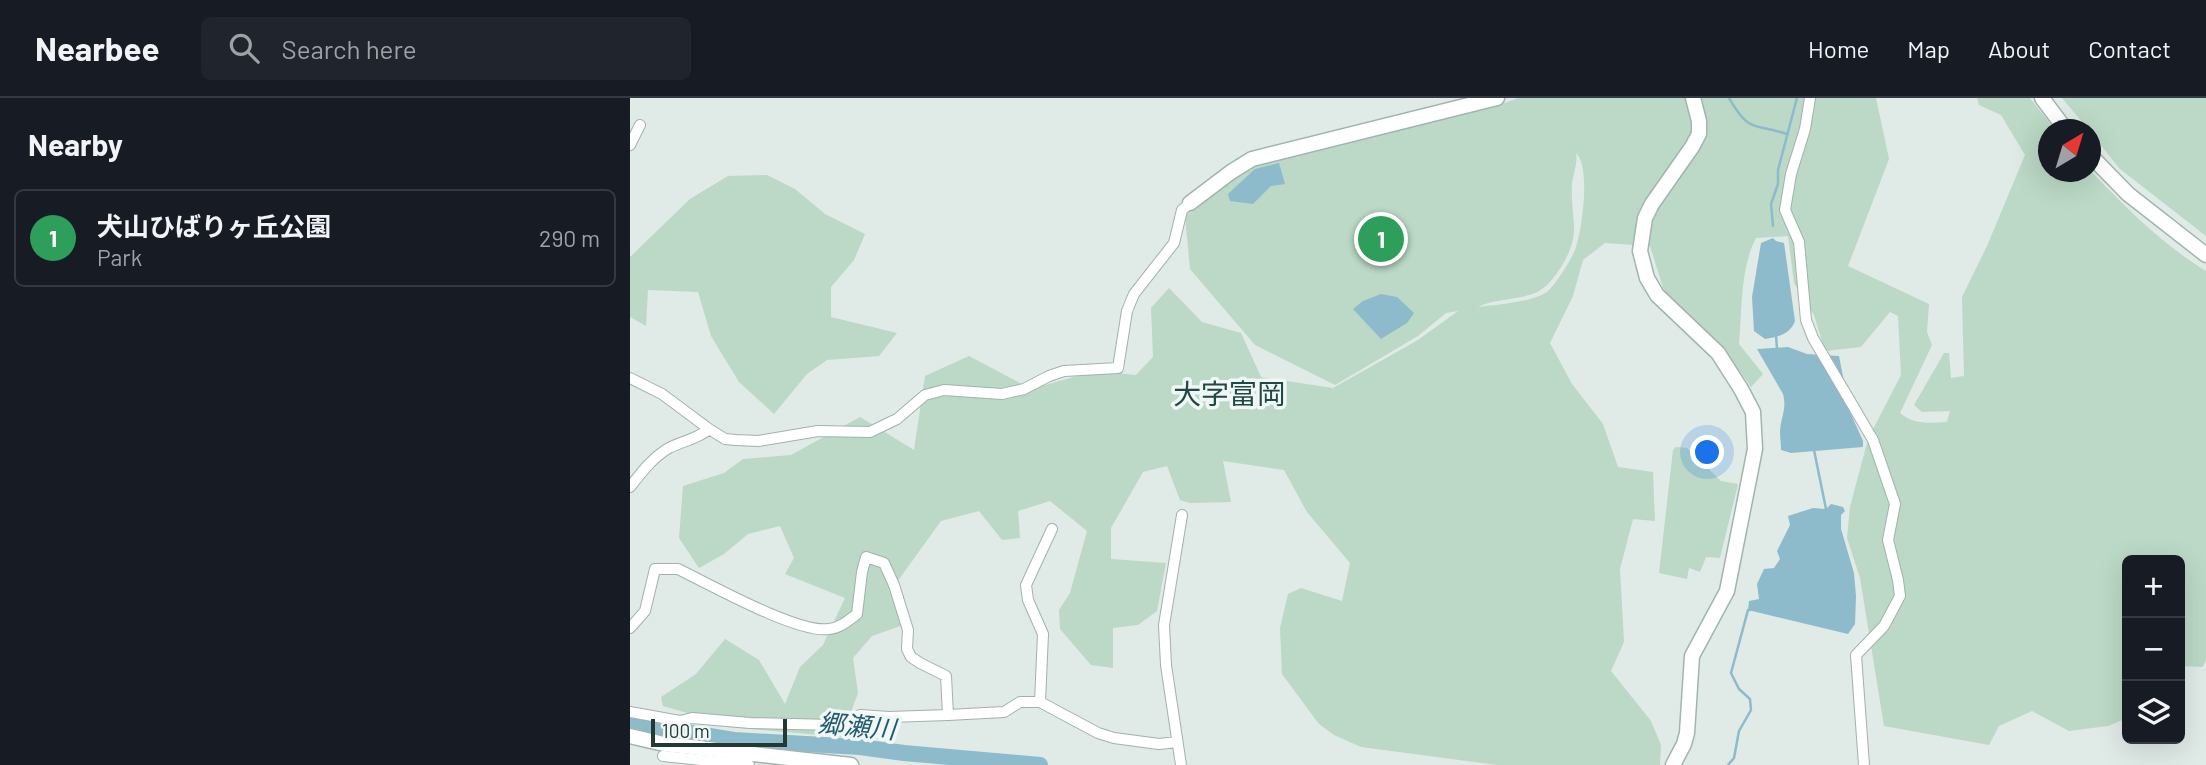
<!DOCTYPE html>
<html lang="en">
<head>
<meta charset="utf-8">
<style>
	:root { --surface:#171b24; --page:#20242c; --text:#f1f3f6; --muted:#9ea1a6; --line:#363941; --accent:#1a73e8 }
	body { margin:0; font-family:Barlow,"Noto Sans JP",sans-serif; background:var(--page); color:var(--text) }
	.controls { position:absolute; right:21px; bottom:21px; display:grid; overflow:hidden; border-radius:10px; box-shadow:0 7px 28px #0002 }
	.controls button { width:63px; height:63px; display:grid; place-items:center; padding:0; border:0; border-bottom:2px solid var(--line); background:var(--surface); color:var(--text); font:35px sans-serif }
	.compass { position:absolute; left:1408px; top:21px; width:63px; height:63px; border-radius:50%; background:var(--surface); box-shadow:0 7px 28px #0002; rotate:38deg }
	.scale { position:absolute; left:21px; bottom:18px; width:136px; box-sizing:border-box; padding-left:7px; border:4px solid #223935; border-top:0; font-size:19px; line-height:24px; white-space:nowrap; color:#223935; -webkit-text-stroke:5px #f0f7f4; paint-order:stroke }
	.you { position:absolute; left:1078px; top:355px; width:24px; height:24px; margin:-18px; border:5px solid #fff; border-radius:50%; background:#1a73e8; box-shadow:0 0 0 10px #1a73e833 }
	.badge { display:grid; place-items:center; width:46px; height:46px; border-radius:50%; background:var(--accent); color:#fff; font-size:23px; font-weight:700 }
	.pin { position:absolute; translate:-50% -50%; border:4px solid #fff; box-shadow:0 2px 7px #0006 }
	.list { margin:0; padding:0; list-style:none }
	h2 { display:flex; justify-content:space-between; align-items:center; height:91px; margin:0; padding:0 28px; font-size:30px }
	h2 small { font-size:23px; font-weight:400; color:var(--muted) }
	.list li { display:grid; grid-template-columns:46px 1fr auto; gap:21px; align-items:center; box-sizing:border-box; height:98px; margin:0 14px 14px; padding:0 14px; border:2px solid var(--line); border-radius:10px }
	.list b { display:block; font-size:26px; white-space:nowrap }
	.list p { margin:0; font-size:23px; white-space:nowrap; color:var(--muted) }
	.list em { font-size:23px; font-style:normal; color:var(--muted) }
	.icon { flex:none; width:38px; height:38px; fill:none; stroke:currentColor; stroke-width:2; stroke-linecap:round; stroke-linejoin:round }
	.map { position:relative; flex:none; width:1576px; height:667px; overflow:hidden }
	header { display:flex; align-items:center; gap:42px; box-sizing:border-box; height:98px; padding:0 35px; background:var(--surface); border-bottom:2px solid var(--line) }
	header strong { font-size:33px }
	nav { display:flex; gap:38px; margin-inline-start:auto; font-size:24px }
	.search { width:490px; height:63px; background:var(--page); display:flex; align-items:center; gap:18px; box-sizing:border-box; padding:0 24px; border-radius:10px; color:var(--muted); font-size:26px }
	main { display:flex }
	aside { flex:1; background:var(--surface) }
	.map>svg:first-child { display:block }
</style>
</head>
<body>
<header>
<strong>Nearbee</strong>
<div class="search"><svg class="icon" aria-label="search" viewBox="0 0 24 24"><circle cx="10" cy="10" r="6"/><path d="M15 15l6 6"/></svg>Search here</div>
<nav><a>Home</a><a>Map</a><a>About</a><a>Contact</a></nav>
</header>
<main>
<aside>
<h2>Nearby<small></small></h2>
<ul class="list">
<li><span class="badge" style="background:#2e9e5b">1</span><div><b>犬山ひばりヶ丘公園</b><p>Park</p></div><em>290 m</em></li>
</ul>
</aside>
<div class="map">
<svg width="1576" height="667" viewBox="0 0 1576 667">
	<rect width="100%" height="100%" fill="#e0eae7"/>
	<path fill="#bbd9c6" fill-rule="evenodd" d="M888,0h358l13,61 -41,107 81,38 -2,28 5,13 -32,68c14,12 29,10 47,9l3,-11 -28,1 -8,-7 30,-52h5l2,25 13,-2 -2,-79 25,-51 38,-91 -24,-40 -22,-10 -2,-7h53l24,31 -5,1v42l42,-1c34,36 72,74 115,100v390l-4,6 -22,-1v-106h-53v158l-19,8 -39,5 -37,-20 -33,15 -10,19 -105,-19 -24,-148 -13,-40 3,-31 18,-68 33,-64 -3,-59 -8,-4 -29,35 -36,4 -11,-36 -20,-32 -6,-47 -32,2c-16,30 -14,73 -17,106l24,30 -12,13 -30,-42 -55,-48 -16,-51 -45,-3 -22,17 -10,36 -23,47 22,41 31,40 15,43 35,5 2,49 -22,-2 -13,50 4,73 -13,29 40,50 10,24 -1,20h-163l-136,-18 -27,-12 -15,-11 -37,-50 -2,-46 8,-34 13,-6 41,13 8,-38 -43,-51 -23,-42 -61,-9 8,41 -41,1 -10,-3 -13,-34 -24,6 -32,56v31l55,4 -9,48 -19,14 -25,3v40l-22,-3 -31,-36 -1,-19 11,-17 17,-62 -37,-30 -32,10 2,27 -18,2 -23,-29 -38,10 -44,61 12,41 -37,13 -19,22 5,35 -16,44 -103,-9 -76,-22 -2,-9 35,-23 29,-35 34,21 26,44 15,-37 23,-22 22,-47 -60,-24 9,-16 -14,-32 -32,8 -24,20 -25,14 -20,-30 4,-52 41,-13 19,-14 48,-4 69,-38 54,33 11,-74 44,-20 62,33 64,-18 41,4 17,-18 -2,-49 18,-20 33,34 39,11 20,44 72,11 85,-48 40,-29 -12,2 -28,23 -83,49 -80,-40 -65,-76 -5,-53c20,-22 47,-38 73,-53l236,-56zM946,55c15,14 6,76 0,94 -2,9 -22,40 -29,45 -14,10 -52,13 -69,15 16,-9 46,-7 61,-16 10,-6 16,-15 22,-24 22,-35 9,-47 11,-83 1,-10 6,-21 4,-31z
		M1432,0h144v138l-86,-67 -29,-36v-3l-3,-1z
		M137,77l28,14 30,25 40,20 -11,26 -23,27v30l66,16 -18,23 -52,4 -20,14 -33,40 -35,-32 -28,-46 -13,-44 -50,-2 -2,36 -16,-9v-60l60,-58 38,-23z
		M1046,349l11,1 34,33 17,3 -18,74 -14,-1 -6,15 -11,-4 -2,11 -28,-6 14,-123z"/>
	<path fill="#8dbbcb" d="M649,65l6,21 -14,2 -18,18 -23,-3 -2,-7 27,-25z
		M1143,140l3,3 8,2 11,78c-5,13 -16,16 -30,18l-11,-8 -2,-34 9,-54z
		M751,196l16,3 17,16 -7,10 -26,16 -28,-30 10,-8z
		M1158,249l19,7 32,2 11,56 13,29v6l-72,6 -10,-3c0,-6 -1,-13 -1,-19 1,-14 7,-23 3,-37l-26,-45z
		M1201,406l12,3 2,4 -4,4v14l13,44 2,23 -1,28 -7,10 -100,-24 1,-9 10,-2 -2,-15 7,-15 10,-1 6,-9 -3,-8 13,-26 -2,-9 25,-8 13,1z"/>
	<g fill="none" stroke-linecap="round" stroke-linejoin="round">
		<path stroke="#8dbbcb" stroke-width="2.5" d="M1099,0c21,36 24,25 58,36
			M1143,128l-2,-22 7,-20v-14l19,-72
			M1146,237l1,14
			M1184,352l12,59
			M1098,667l6,-7 5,-27 12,-21 -1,-11 -11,-10 -8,-16 17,-63h2"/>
		<path stroke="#8dbbcb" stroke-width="16" d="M0,625l104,17 126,7 44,6 136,12"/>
		<g stroke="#a3b1ae" stroke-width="12">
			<path id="street" d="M1180,0l-5,31 -14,45 -6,36 14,32 7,78 7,18 60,102 22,64 -7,36 10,40 2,16 -16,30 -28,29 8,110
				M0,47l10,-20
				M0,280l32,16 47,35 16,10 11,1 22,1 60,-10 52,1 27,-13 28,-24 19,-5 58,4 22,-5 25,-13 15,-5 54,-3 9,-57 7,-17 40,-51 8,-33 8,-7
				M0,389c11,-14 23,-30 39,-39 13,-7 29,-9 40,-19
				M0,530l15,-17 10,-42h23c31,15 120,65 151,60 11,-1 19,-8 28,-15l5,-42 4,-15 18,6 10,22 14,45 -1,19 4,8 9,6 26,13 2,39 56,-3 16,-10h20l58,31 16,5 45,6 18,-2
				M410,604l3,-68 -15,-34 -2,-15 26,-56
				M0,614l50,9 12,-3 58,5 83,2 11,-2 16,-8 29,2 59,-2
				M33,658l86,9
				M551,667l-15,-100 -2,-40 18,-110"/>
		</g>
		<g stroke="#a0b5af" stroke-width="17">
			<path id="secondary" d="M1412,0l24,32
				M1461,58l37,38 78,61
				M560,105l41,-31 21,-13 245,-61
				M0,638l34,8 187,21
				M1043,667l11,-21 3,-11 5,-77 35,-65 28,-142 -2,-37 -12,-23 -23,-36 -61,-58 -10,-17 -7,-27 5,-33 7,-14 40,-57 7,-13v-13l-6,-23"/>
		</g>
		<use href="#street" stroke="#fff" stroke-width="10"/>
		<use href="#secondary" stroke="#fff" stroke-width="14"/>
	</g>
	<g text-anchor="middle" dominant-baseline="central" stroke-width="7" stroke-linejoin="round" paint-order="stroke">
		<g font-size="26" font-style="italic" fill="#225b6f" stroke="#f0f7f4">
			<text transform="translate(227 627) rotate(5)">郷瀬川</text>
		</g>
		<g font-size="28" fill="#204943" stroke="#f0f7f4">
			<text x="599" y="295">大字富岡</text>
		</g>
	</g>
</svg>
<div class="controls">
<button>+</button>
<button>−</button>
<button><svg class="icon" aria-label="layers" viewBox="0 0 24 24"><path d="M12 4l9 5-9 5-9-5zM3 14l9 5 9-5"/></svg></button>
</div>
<svg class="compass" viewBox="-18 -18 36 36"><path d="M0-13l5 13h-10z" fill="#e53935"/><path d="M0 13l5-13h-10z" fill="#9ea1a6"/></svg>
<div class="scale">100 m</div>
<div class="you"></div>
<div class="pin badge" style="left:751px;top:141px;background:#2e9e5b">1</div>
</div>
</main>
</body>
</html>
